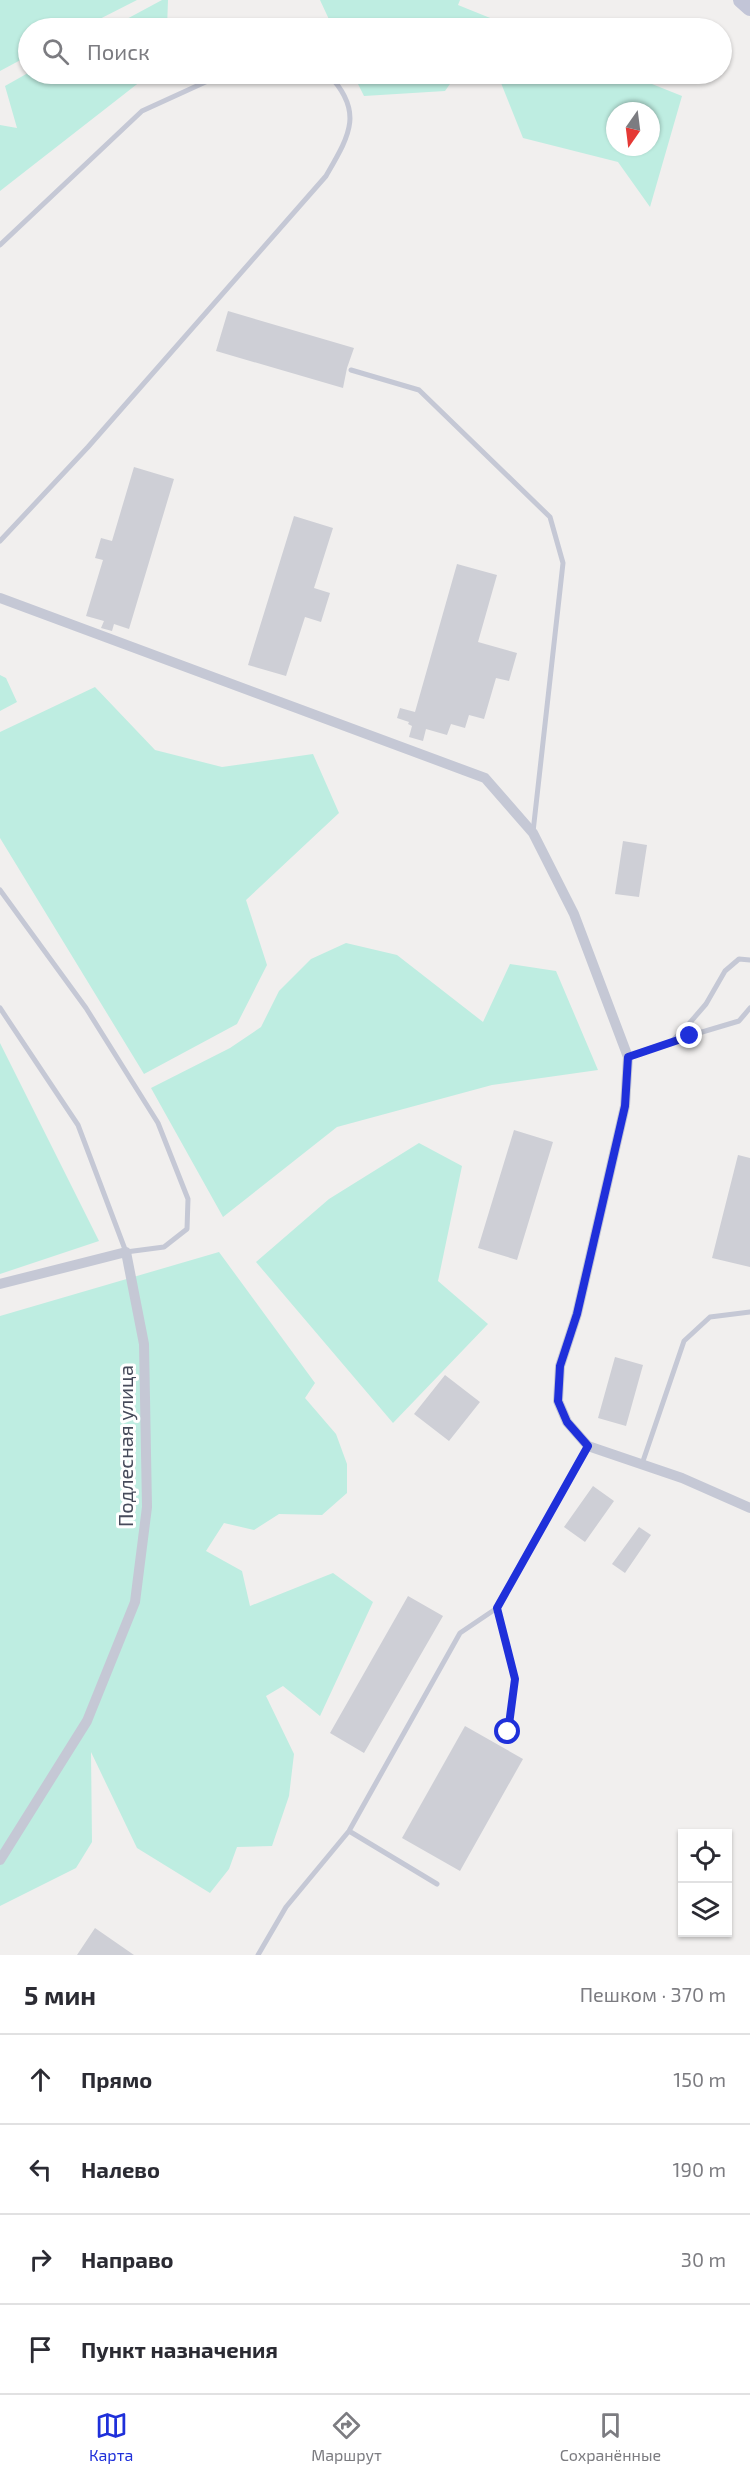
<!DOCTYPE html>
<html lang="ru">
<head>
<meta charset="utf-8">
<style>
	:root { --surface:#fff; --page:#f2f2f3; --text:#2b2b33; --muted:#7c7c81; --line:#e1e1e2; --accent:#1f30da }
	body { margin:0; font-family:"Exo 2",sans-serif; background:var(--page); color:var(--text) }
	.controls { position:absolute; right:18px; bottom:18px; display:grid; overflow:hidden; border-radius:0px; box-shadow:0 2px 4px #0004 }
	.controls button { width:54px; height:54px; display:grid; place-items:center; padding:0; border:0; border-bottom:2px solid var(--line); background:var(--surface); color:var(--text); font:30px sans-serif }
	.compass { position:absolute; left:606px; top:102px; width:54px; height:54px; border-radius:50%; background:var(--surface); box-shadow:0 2px 4px #0004; rotate:194deg }
	.stop { position:absolute; width:18px; height:18px; margin:-14px; border:4px solid #1f30da; border-radius:50%; background:#fff }
	.stop.end { background:#1f30da; border-color:#fff; box-shadow:0 2px 6px #0008 }
	.list { margin:0; padding:0; list-style:none }
	h2 { display:flex; justify-content:space-between; align-items:center; height:78px; margin:0; padding:0 24px; font-size:26px }
	h2 small { font-size:20px; font-weight:400; color:var(--muted) }
	.list li { display:grid; grid-template-columns:39px 1fr auto; gap:18px; align-items:center; box-sizing:border-box; height:90px; padding:0 24px; border-top:2px solid var(--line) }
	.list b { display:block; font-size:22px; white-space:nowrap }
	.list em { font-size:20px; font-style:normal; color:var(--muted) }
	.icon { flex:none; width:33px; height:33px; fill:none; stroke:currentColor; stroke-width:2; stroke-linecap:round; stroke-linejoin:round }
	.map { position:relative; flex:none; width:750px; height:1955px; overflow:hidden }
	.search { position:absolute; background:var(--surface); box-shadow:0 2px 4px #0004; left:18px; right:18px; top:18px; height:66px; display:flex; align-items:center; gap:15px; box-sizing:border-box; padding:0 21px; border-radius:33px; color:var(--muted); font-size:22px }
	.sheet { height:438px; background:var(--surface) }
	nav { display:flex; justify-content:space-around; align-items:center; box-sizing:border-box; height:84px; border-top:2px solid var(--line); background:var(--surface); font-size:16px; color:var(--muted) }
	nav a { display:grid; justify-items:center; gap:3px }
	nav .on { color:var(--accent) }
	.map>svg:first-child { display:block }
</style>
</head>
<body>
<div class="map">
<svg width="750" height="1955" viewBox="0 0 750 1955">
	<rect width="100%" height="100%" fill="#f1efee"/>
	<path fill="#beede1" fill-rule="evenodd" d="M0,0h137l-55,28h-54v28l-28,15z
		M162,0h6l-1,28h-57z
		M320,0h140l-2,5 57,23h-182z
		M28,73v1h122l-150,117v-66l17,3 -12,-42z
		M353,74h104l-12,17 -81,5z
		M490,74h137l55,22 -32,111 -32,-45 -95,-24 -24,-60zM615,111h36v36h-36z
		M0,675l6,3 11,24 -17,9z
		M95,687l60,63 67,17 91,-13 26,59 -93,87 21,65 -30,59 -93,50 -144,-236v-106z
		M346,943l51,12 86,67 27,-58 46,7 42,99 -106,15 -155,42 -114,90 -72,-129 79,-40 31,-21 18,-36 32,-32z
		M0,1043l99,198 -99,33z
		M419,1143l43,23 -24,115 50,43 -95,99 -137,-161 73,-63z
		M219,1252l96,131 -10,15 31,36 11,30v29l-25,22 -43,-1 -25,16 -30,-7 -18,28 36,20 8,35 83,-33 40,29 -53,114 -37,-30 -17,10 28,58 -5,42 -17,50 -35,1 -8,22 -19,24 -73,-45 -46,-96 1,90 -16,26 -76,38v-590z"/>
	<path fill="#cecfd6" d="M228,311l126,37 -7,20 -4,20 -127,-37z
		M134,467l40,12 -45,150 -15,-5 -2,7 -11,-3 3,-7 -18,-5 17,-56 -8,-2 6,-20 11,3z
		M294,516l39,12 -19,60 16,5 -9,29 -16,-5 -19,59 -38,-11z
		M457,564l40,11 -19,67 39,11 -8,28 -13,-3 -12,41 -15,-4 -4,13 -14,-4 -4,11 -21,-6 -3,12 -14,-4 3,-11 -4,-2 1,-2 -12,-4 3,-10 15,4z
		M623,841l24,4 -8,52 -24,-3z
		M514,1130l39,12 -36,118 -39,-12z
		M738,1155l12,3v109l-38,-9z
		M615,1357l28,8 -17,61 -28,-8z
		M445,1375l35,27 -31,39 -35,-27z
		M593,1486l21,15 -29,41 -21,-15z
		M639,1527l12,8 -26,38 -13,-9z
		M408,1596l35,20 -79,137 -34,-20z
		M465,1726l58,33 -63,112 -58,-33z
		M95,1928l39,27h-57z"/>
	<g fill="none" stroke-linecap="round" stroke-linejoin="round">
		<path stroke="#c5c8d5" stroke-width="5" d="M0,245l142,-134 81,-37
			M351,370l68,20 131,127 13,46 -30,269
			M0,541l88,-94 238,-271c23,-40 39,-64 2,-102
			M0,890l86,118 72,115 30,76 -1,30 -23,18 -38,5 -48,-127 -78,-117
			M673,1040l14,-14 19,-22 19,-33 14,-12 11,1
			M628,1056l44,-15 67,-20 11,-13
			M642,1464l42,-123 26,-24 40,-5
			M497,1608l18,71 -7,53
			M349,1831l88,53
			M258,1955l28,-48 63,-76 111,-198 37,-25 91,-162"/>
		<path stroke="#c5c8d5" stroke-width="10" d="M0,598l485,180 48,55 41,81 54,143 -3,49 -48,208 -17,52 -2,35 9,21 21,24 94,32 68,30
			M0,1284l126,-32 18,92 3,163 -12,95 -48,119 -87,139"/>
		<path stroke="#c2c5d7" stroke-width="16" d="M741,0l9,8"/>
	</g>
	<g fill="none" stroke-linecap="round" stroke-linejoin="round">
		<path stroke="#1f30da" stroke-width="8" d="M508,1732l7,-53 -18,-71 91,-162 -21,-24 -9,-21 2,-35 17,-52 48,-208 3,-49 62,-21"/>
	</g>
	<g text-anchor="middle" dominant-baseline="central" stroke-width="6" stroke-linejoin="round" paint-order="stroke">
		<g font-size="20" fill="#474b5b" stroke="#fff">
			<text transform="translate(125 1446) rotate(-90)">Подлесная улица</text>
		</g>
	</g>
</svg>
<div class="controls">
<button><svg class="icon" aria-label="locate" viewBox="0 0 24 24"><circle cx="12" cy="12" r="6"/><path d="M12 2v4M12 18v4M2 12h4M18 12h4"/></svg></button>
<button><svg class="icon" aria-label="layers" viewBox="0 0 24 24"><path d="M12 4l9 5-9 5-9-5zM3 14l9 5 9-5"/></svg></button>
</div>
<svg class="compass" viewBox="-18 -18 36 36"><path d="M0-13l5 13h-10z" fill="#e53935"/><path d="M0 13l5-13h-10z" fill="#7c7c81"/></svg>
<div class="stop" style="left:508px;top:1732px"></div>
<div class="stop end" style="left:690px;top:1036px"></div>
<div class="search"><svg class="icon" aria-label="search" viewBox="0 0 24 24"><circle cx="10" cy="10" r="6"/><path d="M15 15l6 6"/></svg>Поиск</div>
</div>
<section class="sheet">
<h2>5 мин<small>Пешком · 370 m</small></h2>
<ul class="list">
<li><svg class="icon" aria-label="ahead" viewBox="0 0 24 24"><path d="M12 20V5M6 11l6-6 6 6"/></svg><div><b>Прямо</b></div><em>150 m</em></li>
<li><svg class="icon" aria-label="left" viewBox="0 0 24 24"><path d="M17 20v-9H6M10 6l-5 5 5 5"/></svg><div><b>Налево</b></div><em>190 m</em></li>
<li><svg class="icon" aria-label="right" viewBox="0 0 24 24"><path d="M7 20v-9h11M14 6l5 5-5 5"/></svg><div><b>Направо</b></div><em>30 m</em></li>
<li><svg class="icon" aria-label="arrive" viewBox="0 0 24 24"><path d="M6 21V4h12l-3 4 3 4H6"/></svg><div><b>Пункт назначения</b></div></li>
</ul>
</section>
<nav>
<a class="on"><svg class="icon" aria-label="map" viewBox="0 0 24 24"><path d="M3 6l6-2 6 2 6-2v14l-6 2-6-2-6 2zM9 4v14M15 6v14"/></svg>Карта</a>
<a><svg class="icon" aria-label="directions" viewBox="0 0 24 24"><path d="M12 3l9 9-9 9-9-9zM9 14v-3h6M13 9l2 2-2 2"/></svg>Маршрут</a>
<a><svg class="icon" aria-label="saved" viewBox="0 0 24 24"><path d="M7 4h10v16l-5-4-5 4z"/></svg>Сохранённые</a>
</nav>
</body>
</html>
